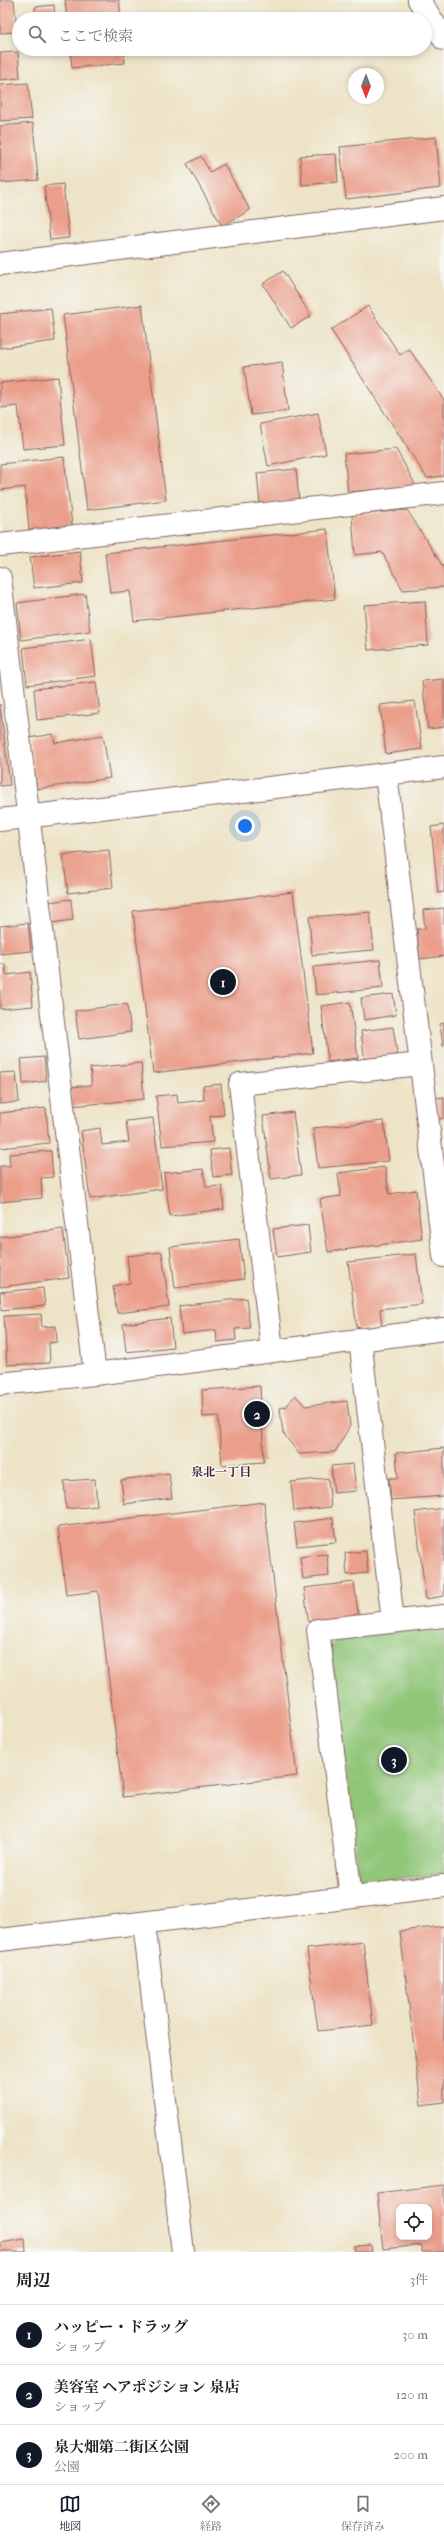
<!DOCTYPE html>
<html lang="ja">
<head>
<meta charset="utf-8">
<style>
	:root { --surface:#fff; --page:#f2f2f2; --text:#202124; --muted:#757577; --line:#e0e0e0; --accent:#111827 }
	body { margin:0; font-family:"IM FELL French Canon","Noto Serif JP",serif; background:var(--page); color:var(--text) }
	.controls { position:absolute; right:12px; bottom:12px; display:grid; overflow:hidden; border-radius:8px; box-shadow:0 2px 6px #0003 }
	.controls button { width:36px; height:36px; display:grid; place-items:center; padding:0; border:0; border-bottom:1px solid var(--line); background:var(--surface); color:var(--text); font:20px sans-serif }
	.compass { position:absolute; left:348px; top:68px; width:36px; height:36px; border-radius:50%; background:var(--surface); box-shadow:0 2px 6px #0003; rotate:180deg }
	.you { position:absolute; left:245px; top:826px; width:14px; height:14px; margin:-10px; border:3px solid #fff; border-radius:50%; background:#1a73e8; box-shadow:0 0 0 6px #1a73e833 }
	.badge { display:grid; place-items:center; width:26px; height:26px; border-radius:50%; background:var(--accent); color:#fff; font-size:13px; font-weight:700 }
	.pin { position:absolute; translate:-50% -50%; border:2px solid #fff; box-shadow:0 1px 4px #0006 }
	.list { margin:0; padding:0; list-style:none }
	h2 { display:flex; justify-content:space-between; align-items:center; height:52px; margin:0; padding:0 16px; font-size:17px }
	h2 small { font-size:13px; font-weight:400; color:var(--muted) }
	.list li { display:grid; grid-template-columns:26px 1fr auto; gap:12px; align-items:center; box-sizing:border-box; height:60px; padding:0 16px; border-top:1px solid var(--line) }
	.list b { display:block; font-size:15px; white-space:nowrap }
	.list p { margin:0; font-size:13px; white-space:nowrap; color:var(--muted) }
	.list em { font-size:13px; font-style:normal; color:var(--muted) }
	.icon { flex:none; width:22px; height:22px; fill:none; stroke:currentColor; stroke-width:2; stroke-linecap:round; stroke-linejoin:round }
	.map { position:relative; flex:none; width:444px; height:2252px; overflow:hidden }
	.search { position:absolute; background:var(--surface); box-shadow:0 2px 6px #0003; left:12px; right:12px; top:12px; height:44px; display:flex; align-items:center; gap:10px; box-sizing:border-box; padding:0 14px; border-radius:22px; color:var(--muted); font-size:15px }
	.sheet { height:232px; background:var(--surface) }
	nav { display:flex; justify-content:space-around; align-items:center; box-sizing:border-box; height:56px; border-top:1px solid var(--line); background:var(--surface); font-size:11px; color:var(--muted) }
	nav a { display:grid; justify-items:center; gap:2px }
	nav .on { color:var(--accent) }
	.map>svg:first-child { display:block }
</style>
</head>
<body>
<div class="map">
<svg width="444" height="2252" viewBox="0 0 444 2252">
	<rect width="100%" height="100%" fill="#f6f6f2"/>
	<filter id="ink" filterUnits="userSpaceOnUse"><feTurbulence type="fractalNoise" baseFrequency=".025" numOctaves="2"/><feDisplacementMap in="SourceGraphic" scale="8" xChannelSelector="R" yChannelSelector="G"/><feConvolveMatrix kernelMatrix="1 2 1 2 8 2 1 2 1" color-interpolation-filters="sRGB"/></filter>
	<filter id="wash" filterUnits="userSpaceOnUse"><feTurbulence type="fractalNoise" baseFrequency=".012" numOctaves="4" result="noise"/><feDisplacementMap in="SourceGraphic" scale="16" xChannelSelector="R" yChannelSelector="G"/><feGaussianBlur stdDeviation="0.9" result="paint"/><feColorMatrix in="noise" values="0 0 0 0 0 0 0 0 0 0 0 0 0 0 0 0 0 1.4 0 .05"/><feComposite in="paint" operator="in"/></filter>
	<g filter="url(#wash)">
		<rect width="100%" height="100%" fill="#ede3c6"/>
		<path fill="#90c678" stroke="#6d7252" d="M444,1627v246l-76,9 -10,-7 -27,-229 13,-10z"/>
		<g id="blocks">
			<path fill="#eb9e8a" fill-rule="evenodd" d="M0,0h14l3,32 -17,1z
				M65,0h54l2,19h-54z
				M54,5l1,14h-19l-1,-12z
				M38,49h20v2l-19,2z
				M70,49h54l1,14 -53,5z
				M18,52l2,26 -20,2v-27z
				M28,83l4,36 -32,2v-36z
				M33,123l5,57 -37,3 -1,-57z
				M436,137l5,51 -95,11 -6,-52z
				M336,154l2,28 -36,3 -2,-29z
				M201,156l9,16 14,-8 26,46 -28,16 -35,-62z
				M63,184l6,54 -19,2 -6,-54z
				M283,271l28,45 -20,12 -28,-44z
				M142,305l24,195 -79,10 -24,-195z
				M368,306l32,49 9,-6 35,51v76l-17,2 -96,-148z
				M51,308l4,33 -55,7v-34z
				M282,362l6,49 -37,4 -7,-48z
				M58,377l7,68 -42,4 -5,-43 -18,2v-25z
				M318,413l8,41 -58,12 -8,-42z
				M396,449l20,37 -68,6 -4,-38z
				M64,457l8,68 -43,5 -4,-43 -25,3v-26z
				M296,469l3,32 -39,4 -3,-32z
				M407,510l37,58v19l-41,3 -21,-38 -27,3 -3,-40z
				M327,529l8,70 -201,22 -4,-30 -20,2 -5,-40z
				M80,551l3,32 -49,5 -4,-31z
				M85,594l5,37 -69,9 -4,-37z
				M425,601l3,44 -60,5 -4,-45z
				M91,639l5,37 -69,9 -4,-37z
				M444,679v48l-16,2 -6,-48z
				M96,682l4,31 -63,7 -3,-31z
				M415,701l7,48 -36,5 -6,-49z
				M0,704l10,81 -10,1z
				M53,734l2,9 48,-8 7,43 -73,11 -8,-51z
				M444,825v67l-6,1 -7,-66z
				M109,850l4,38 -45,5 -5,-38z
				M293,892l20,161 -160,20 -20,-162z
				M71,899l2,21 -22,3 -2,-21z
				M444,908v48l-24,3 -3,-30h8l-2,-19z
				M370,912l4,38 -62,5 -3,-38z
				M28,923l3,28 -31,3v-28z
				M380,960l3,28 -67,7 -3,-28z
				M0,964h5l1,11 24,-3 3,34 -33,3z
				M393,994l3,21 -32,5 -3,-22z
				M350,1002l8,56 -30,4 -7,-56z
				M127,1004l4,28 -52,7 -4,-28z
				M444,1023v23h-1l-3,-22z
				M393,1027l5,32 -33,4 -4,-32z
				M44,1057l2,24 -23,3 -2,-25z
				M141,1063l3,36 -72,7 -2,-19 22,-2 -2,-17z
				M16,1072l3,30 -19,2v-31z
				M221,1084l3,31 -14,1 3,26 -51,4 -6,-50 21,-2 1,9 26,-3 -1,-14z
				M444,1097v21l-6,1 -2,-21z
				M46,1108l3,35 -49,5v-35z
				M293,1112l8,63 -30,4 -8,-63z
				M153,1118l9,71 -72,10 -9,-68 19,-3 2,17 27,-3 -3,-21z
				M384,1121l5,40 -71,7 -5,-40z
				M229,1148l3,27 -19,2 -3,-27z
				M51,1151l2,26 -12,1 1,20 -42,4v-36h10l-1,-12z
				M385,1167l4,27 27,-4 6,49 -94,13 -8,-53 21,-3 -3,-23z
				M203,1169l3,18 16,-1 2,23 -54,7 -6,-43z
				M308,1225l3,27 -34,5 -4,-28z
				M63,1229l6,49 -69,9v-50z
				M239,1239l5,40 -69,9 -5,-41z
				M162,1252l7,55 -52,6 -4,-27 17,-3 -3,-27z
				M416,1254l6,50 -42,5 2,18 -25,2 -9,-67z
				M43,1288l2,18 -44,4 -1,-18z
				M246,1298l4,30 -15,1 1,11 -19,2 -1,-12 -34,4 -3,-28z
				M41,1314l1,13 14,-1 1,16 -8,1 1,20 -43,2 -3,-49z
				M170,1318l3,29 -47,5 -3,-28z
				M260,1386l4,76 -42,3 -4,-49 -15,1 -1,-27z
				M295,1395l10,11 42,-5 3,25 -15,26 -36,2 -16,-21 -3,-25 6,-1z
				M444,1448v48l-53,4 -2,-22h9l-2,-25z
				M353,1464l3,27 -22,2 -3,-27z
				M169,1473l3,25 -48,6 -3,-24z
				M328,1478l3,29 -37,4 -3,-29z
				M95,1479l2,27 -31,3 -2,-28z
				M264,1502l33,274 -174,21 -25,-206 -32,4 -8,-68z
				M444,1508v88l-18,3 -11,-87z
				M333,1518l3,24 -39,4 -3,-23z
				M366,1551l2,22 -21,2 -2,-22z
				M327,1554l2,22 -26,3 -3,-22z
				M354,1582l5,38 -50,6 -5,-38z
				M444,1926v176l-23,3 -21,-174z
				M363,1942l10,83 -55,6 -11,-82z
				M444,2185v67h-22v-7l-39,4 -6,-56zM399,2207h30v30h-30z
				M25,2239l1,13h-26v-9z
				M371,2245l1,7h-17l-1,-6z"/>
		</g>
	</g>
	<g filter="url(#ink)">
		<use href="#blocks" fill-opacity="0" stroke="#836461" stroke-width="1"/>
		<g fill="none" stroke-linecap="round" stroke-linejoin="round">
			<g stroke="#836461" stroke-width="24">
				<path id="minor" d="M0,264l444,-56
					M0,545l444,-52
					M0,578l95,796
					M386,774l58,482
					M360,1339l33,282
					M272,1350l-32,-266 180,-20
					M0,1384l95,-10 349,-45
					M351,1897l-33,-267 126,-14
					M144,1923l39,329
					M0,1940l444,-54"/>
			</g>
			<g stroke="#836461" stroke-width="24">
				<path id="tertiary" d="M0,820l444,-53"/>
			</g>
			<g stroke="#836461" stroke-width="24">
				<path id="primary" d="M419,0l25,39"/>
			</g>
			<use href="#minor" stroke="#fff" stroke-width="22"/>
			<use href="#tertiary" stroke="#fff" stroke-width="22"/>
			<use href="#primary" stroke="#fff" stroke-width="22"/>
		</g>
	</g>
	<g text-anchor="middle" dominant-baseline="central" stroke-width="3" stroke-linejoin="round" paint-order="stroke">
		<g font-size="12" font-weight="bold" fill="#4a1f2b" stroke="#f6f6f2">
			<text x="221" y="1472">泉北一丁目</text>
		</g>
	</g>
</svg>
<div class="controls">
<button><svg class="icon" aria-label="locate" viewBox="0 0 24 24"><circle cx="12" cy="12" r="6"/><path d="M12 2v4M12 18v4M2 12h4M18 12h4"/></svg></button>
</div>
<svg class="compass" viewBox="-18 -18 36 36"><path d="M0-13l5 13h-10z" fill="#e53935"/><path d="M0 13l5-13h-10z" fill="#757577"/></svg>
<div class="you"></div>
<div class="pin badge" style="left:223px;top:982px">1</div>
<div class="pin badge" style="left:257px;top:1414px">2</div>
<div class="pin badge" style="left:394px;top:1760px">3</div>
<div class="search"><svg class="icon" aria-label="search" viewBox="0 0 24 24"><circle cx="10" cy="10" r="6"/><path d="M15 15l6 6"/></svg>ここで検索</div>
</div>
<section class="sheet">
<h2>周辺<small>3件</small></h2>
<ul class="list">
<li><span class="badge">1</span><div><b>ハッピー・ドラッグ</b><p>ショップ</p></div><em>30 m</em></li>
<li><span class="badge">2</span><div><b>美容室 ヘアポジション 泉店</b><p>ショップ</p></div><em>120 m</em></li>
<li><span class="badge">3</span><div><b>泉大畑第二街区公園</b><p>公園</p></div><em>200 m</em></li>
</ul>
</section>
<nav>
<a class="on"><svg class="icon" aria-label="map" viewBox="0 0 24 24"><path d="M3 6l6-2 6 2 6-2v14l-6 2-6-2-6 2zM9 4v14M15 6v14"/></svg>地図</a>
<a><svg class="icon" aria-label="directions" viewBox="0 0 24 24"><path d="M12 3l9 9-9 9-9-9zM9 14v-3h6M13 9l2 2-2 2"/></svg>経路</a>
<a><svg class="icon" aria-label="saved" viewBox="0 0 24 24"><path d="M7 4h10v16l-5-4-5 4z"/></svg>保存済み</a>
</nav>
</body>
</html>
